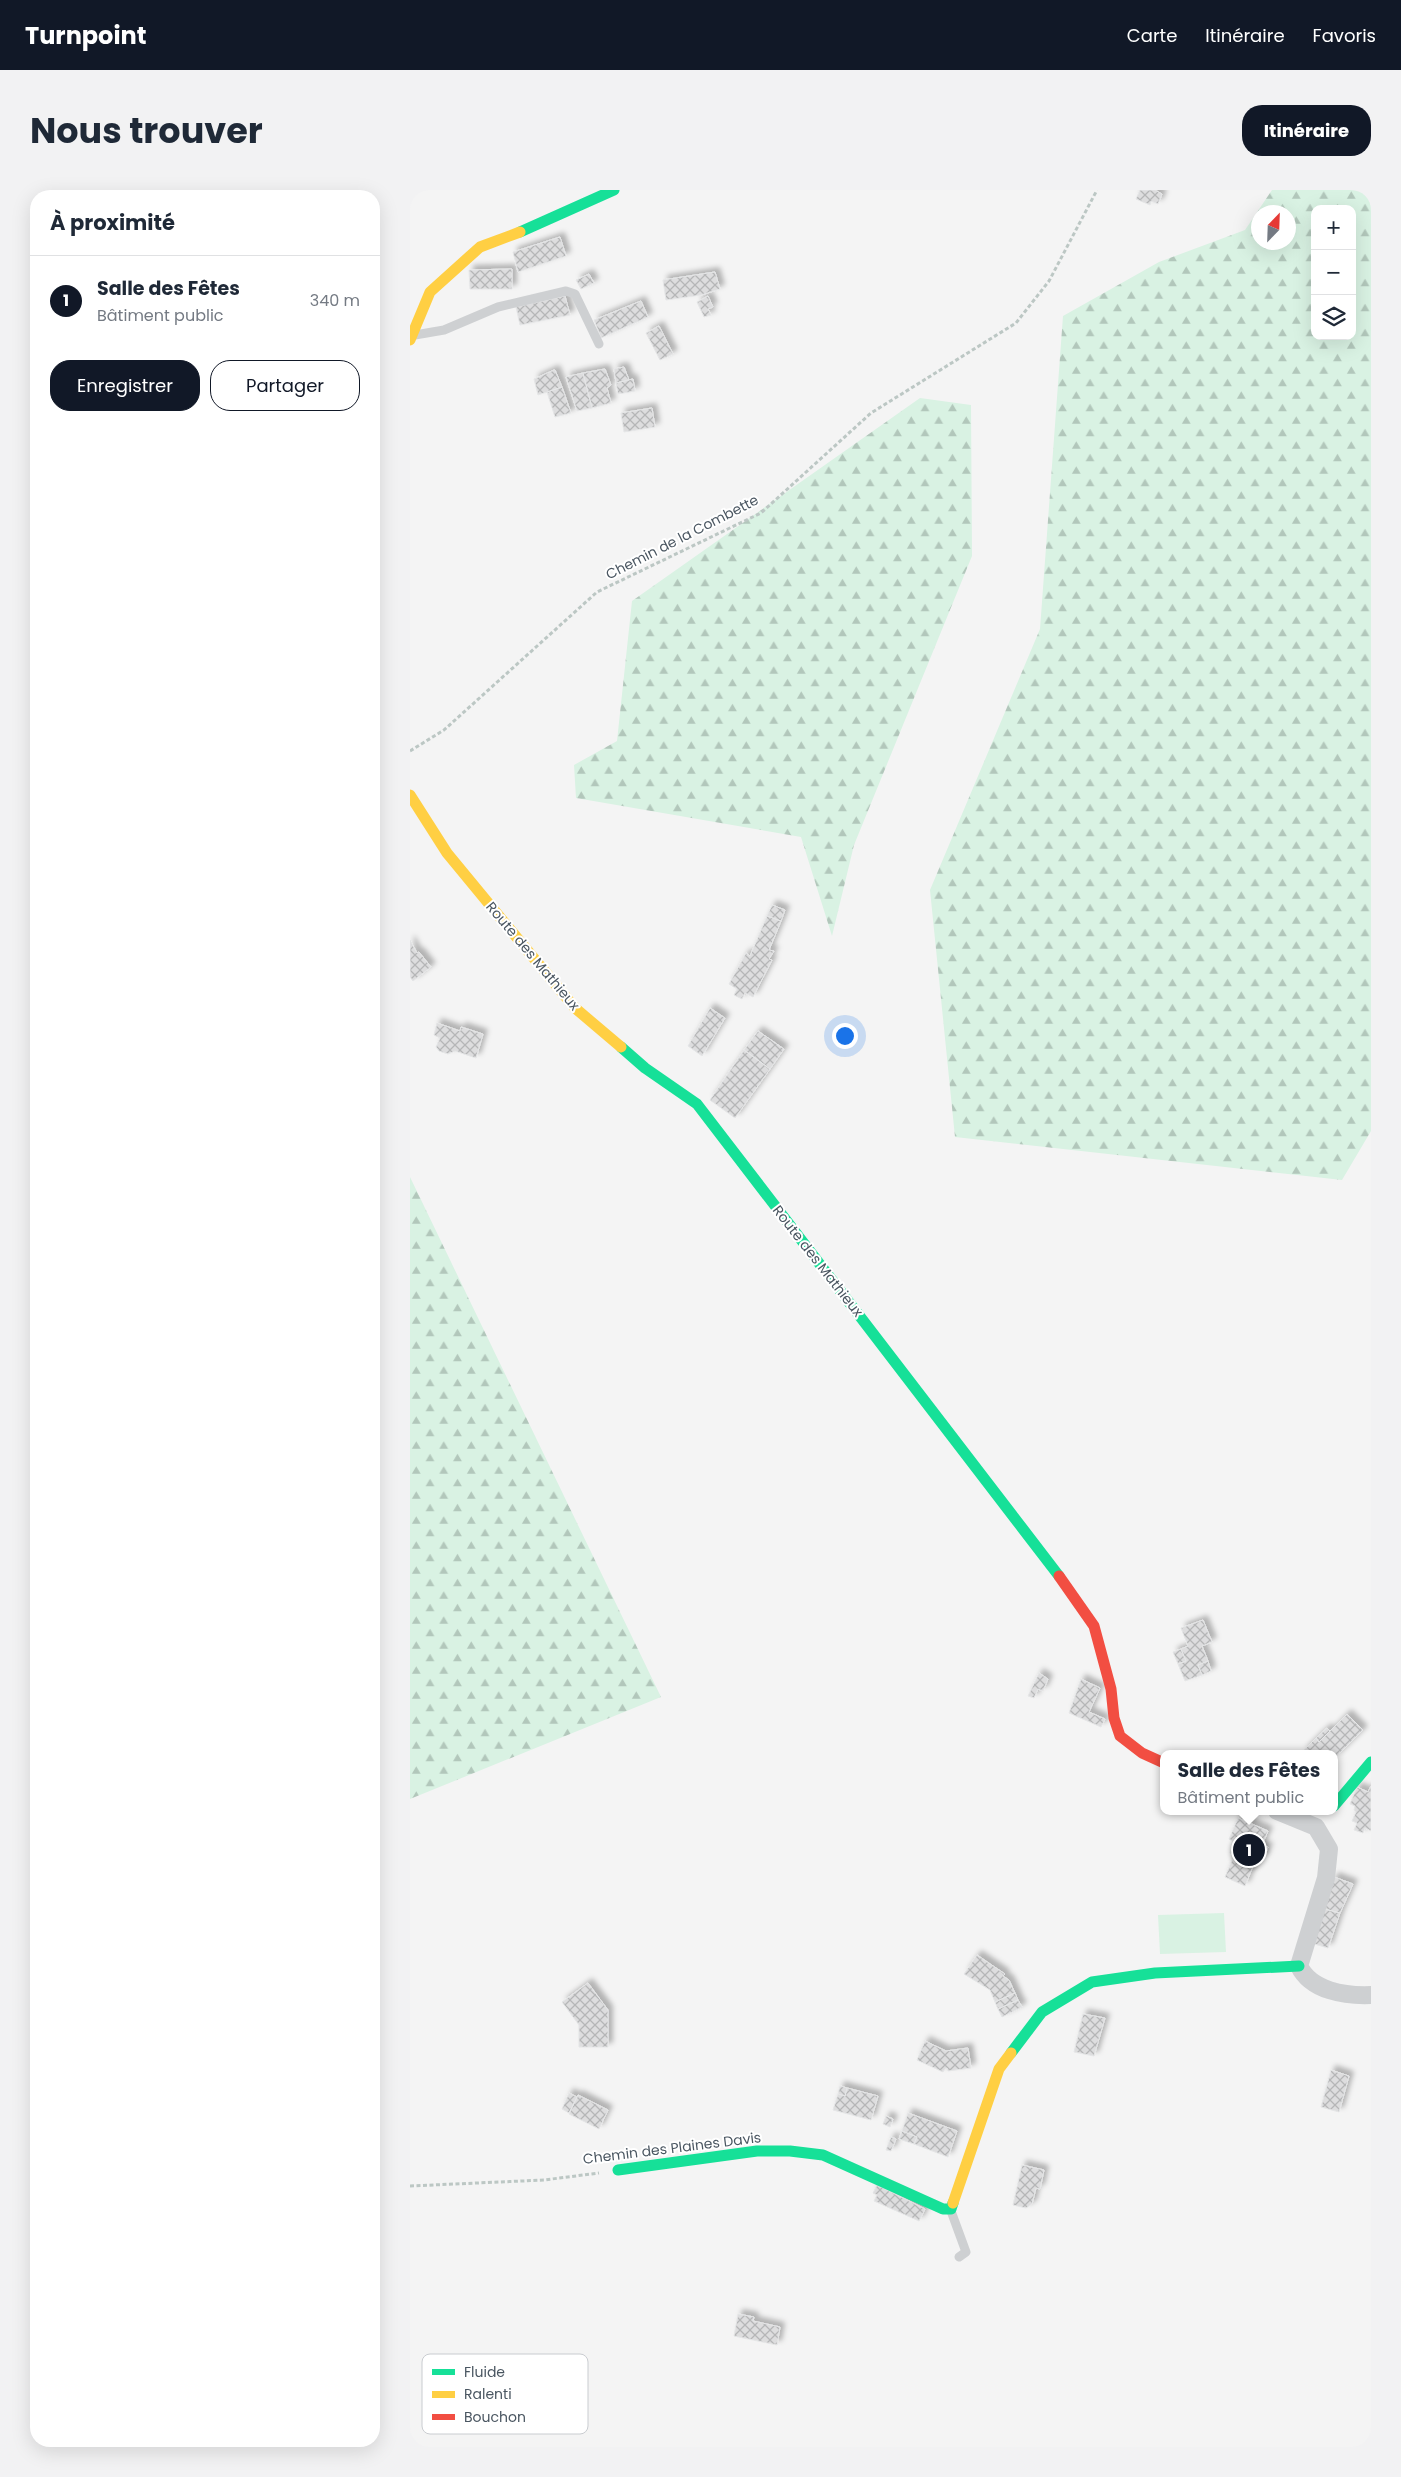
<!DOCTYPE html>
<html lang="fr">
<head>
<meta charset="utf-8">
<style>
	:root { --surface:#fff; --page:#f2f2f3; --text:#1f2937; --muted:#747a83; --line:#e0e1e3; --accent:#111827 }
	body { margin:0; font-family:Poppins,sans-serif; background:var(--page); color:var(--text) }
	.controls { position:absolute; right:15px; top:15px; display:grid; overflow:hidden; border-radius:10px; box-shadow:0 5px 20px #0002 }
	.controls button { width:45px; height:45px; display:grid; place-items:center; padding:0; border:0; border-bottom:1px solid var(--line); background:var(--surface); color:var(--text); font:25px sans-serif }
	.compass { position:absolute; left:841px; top:15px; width:45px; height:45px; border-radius:50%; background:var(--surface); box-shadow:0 5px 20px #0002; rotate:23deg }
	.you { position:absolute; left:434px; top:845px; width:18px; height:18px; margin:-12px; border:4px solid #fff; border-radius:50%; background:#1a73e8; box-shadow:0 0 0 8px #1a73e833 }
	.badge { display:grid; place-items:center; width:32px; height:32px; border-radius:50%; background:var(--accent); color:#fff; font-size:16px; font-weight:700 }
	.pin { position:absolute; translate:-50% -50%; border:2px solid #fff; box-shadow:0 1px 5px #0006 }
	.popup { position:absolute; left:750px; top:1560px; width:178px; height:65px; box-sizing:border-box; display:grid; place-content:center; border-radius:10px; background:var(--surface); filter:drop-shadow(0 1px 4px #0005); font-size:16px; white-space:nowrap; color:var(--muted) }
	.popup b { font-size:19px; color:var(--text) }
	.popup::after { content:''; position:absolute; left:50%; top:100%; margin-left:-10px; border:10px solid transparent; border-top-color:var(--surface) }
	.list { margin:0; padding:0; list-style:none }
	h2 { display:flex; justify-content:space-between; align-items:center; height:65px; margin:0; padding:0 20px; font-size:21px }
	h2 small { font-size:16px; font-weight:400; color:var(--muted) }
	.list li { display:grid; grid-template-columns:32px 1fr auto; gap:15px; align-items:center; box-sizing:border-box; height:90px; padding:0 20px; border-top:1px solid var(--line) }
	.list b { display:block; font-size:19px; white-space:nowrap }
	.list p { margin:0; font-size:16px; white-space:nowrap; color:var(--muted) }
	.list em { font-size:16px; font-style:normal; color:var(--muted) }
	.actions { display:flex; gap:10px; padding:15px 20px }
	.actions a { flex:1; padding:11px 0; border:1px solid var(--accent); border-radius:20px; text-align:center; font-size:18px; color:var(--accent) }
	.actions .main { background:var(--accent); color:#fff }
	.icon { flex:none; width:28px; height:28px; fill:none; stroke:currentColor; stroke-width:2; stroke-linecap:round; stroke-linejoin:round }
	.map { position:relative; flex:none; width:961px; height:2257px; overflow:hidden; border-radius:20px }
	header { display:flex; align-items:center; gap:30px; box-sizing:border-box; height:70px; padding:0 25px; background:var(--accent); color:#fff }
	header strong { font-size:24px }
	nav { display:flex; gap:28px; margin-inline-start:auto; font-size:18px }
	.intro { display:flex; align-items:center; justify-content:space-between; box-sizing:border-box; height:120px; padding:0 30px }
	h1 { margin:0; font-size:35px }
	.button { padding:12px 22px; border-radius:20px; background:var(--accent); color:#fff; font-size:18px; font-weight:700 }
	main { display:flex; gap:30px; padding:0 30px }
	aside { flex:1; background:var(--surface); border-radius:20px; box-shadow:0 5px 20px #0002 }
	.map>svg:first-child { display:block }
</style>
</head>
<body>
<header>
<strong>Turnpoint</strong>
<nav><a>Carte</a><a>Itinéraire</a><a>Favoris</a></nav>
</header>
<div class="intro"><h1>Nous trouver</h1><a class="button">Itinéraire</a></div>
<main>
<aside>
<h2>À proximité<small></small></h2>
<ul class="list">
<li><span class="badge">1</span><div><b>Salle des Fêtes</b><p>Bâtiment public</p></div><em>340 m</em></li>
</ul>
<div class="actions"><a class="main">Enregistrer</a><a>Partager</a></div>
</aside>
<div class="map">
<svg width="961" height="2257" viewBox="0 0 961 2257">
	<defs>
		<pattern id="forest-firs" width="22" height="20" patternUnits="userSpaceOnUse" patternTransform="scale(1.25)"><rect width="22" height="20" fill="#d9f2e3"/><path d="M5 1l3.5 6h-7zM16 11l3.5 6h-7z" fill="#b2c7bb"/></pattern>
		<pattern id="building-cross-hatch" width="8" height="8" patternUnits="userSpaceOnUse" patternTransform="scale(1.25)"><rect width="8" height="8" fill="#ddddde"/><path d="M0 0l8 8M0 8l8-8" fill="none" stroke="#b5b6b7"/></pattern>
		<filter id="shadow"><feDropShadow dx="4.5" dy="-4.5" stdDeviation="2.5" flood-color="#0004"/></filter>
	</defs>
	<rect width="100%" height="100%" fill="#f4f4f4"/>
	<path fill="url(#forest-firs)" fill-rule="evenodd" d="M862,0h99v941l-29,49 -387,-43 -25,-247 110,-261 23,-313 96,-54 86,-32zM905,19h37v127h-37zM878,22v30h-30v-30z
		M510,208l51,7 1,151 -118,289 -22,91 -31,-99 -225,-39 -2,-33 43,-24 15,-140z
		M0,987l251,520 -251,102z"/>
	<path fill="#d9f2e3" d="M814,1723l2,39 -66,2 -2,-39z"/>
	<path fill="url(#building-cross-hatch)" stroke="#e5e6e7" filter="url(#shadow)" d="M730,0h15l7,4 -4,10 -7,-3 -1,4 -14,-6z
		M150,47l6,19 -48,16 -5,-20z
		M102,79v20h-42l-1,-19z
		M305,82l5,17 -19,6 -35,5 -3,-20z
		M179,84l5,9 -13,6 -5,-9z
		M155,106l5,19 -50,10 -4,-18z
		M298,106l5,11 -5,2 3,6 -7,2 -7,-15z
		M231,111l7,16 -47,21 -7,-18z
		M249,136l14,28 -13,6 -14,-27z
		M214,177l5,13 -13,3 -2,-14z
		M195,179l6,16 -4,3 4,15 -19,5 -9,-35z
		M144,180h1l7,17 -24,8 -4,-16z
		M173,183l9,35 -15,3 -11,-34z
		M223,189l2,12 -17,3 -2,-11z
		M152,197l9,26 -16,4 -8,-25z
		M242,218l3,19 -31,5 -3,-19z
		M362,715l13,5 -4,11 -14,-5z
		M357,726l14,5 -12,29 5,1 -5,8 3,1 -19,37 -8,-4 -3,6 -8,-4 3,-6 -8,-5 17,-31 4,3z
		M0,750l7,13 2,-1 12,15 -18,14 -3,-4z
		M300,818l15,10 -23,38 -14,-10z
		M27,833l23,8 1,-4 22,7 -7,24 -21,-7 -7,3 -9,-3 -3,-4 4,-9 -6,-3z
		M348,841l26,18 -14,20 -26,-19z
		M334,860l26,19 -35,49 -25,-18z
		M793,1430l9,22 -10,4 6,15 -10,4 4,10 -17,6 -7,-17 8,-3 -5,-12 7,-3 -7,-18z
		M771,1459l5,12 -8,3 -5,-12z
		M798,1471l3,10 -9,4 -4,-10z
		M629,1483l9,6 -5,12 -5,-2 -4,9 -6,-2z
		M671,1489l19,9 -11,24 16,7 -4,8 -32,-14z
		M937,1524l16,16 -29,29v-5l-32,-2 14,-14 3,4z
		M917,1538l3,3 -11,11 -3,-4z
		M961,1596v45l-6,-3 -2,5 -9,-3 3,-7 -5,-2 4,-9 -2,-2 1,-4 -5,-2 7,-17 11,5z
		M828,1628l30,13 -6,14 6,2 -4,12 -7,-3 -12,30 -20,-9 9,-22 -4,-2 4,-11 -5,-3z
		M924,1687l19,7 -13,29 -19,-5z
		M911,1718l19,5 -12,35 -17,-5z
		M567,1765l28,19 -2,2 6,4 6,13 -20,9 -5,-12 -26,-16z
		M178,1793l20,27v37h-29v-22l-17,-23z
		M605,1803l3,7 -20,9 -3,-7z
		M608,1810l4,7 -20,10 -4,-8z
		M673,1824l22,4 -11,38 -20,-4z
		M515,1851l21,10 22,-3 3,20 -23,3 -1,-3 -2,1 -2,3 -26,-12z
		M921,1880l18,6 -10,36 -18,-5z
		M430,1896l7,2 -2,8 -7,-2z
		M437,1898l31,8 -7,24 -38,-10 5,-16 7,2z
		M159,1903l8,4 -8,16 -7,-4z
		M168,1905l30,15 -9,19 -30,-15z
		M498,1923l49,18 -9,26 -34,-13 3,-7 -15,-6z
		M476,1926l7,3 -3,8 -7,-3z
		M492,1941l15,6 -3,7 -15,-5z
		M481,1947l5,2 -5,12 -5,-1z
		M612,1975l22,5 -4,19 -4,-1 -4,16 -6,4 -13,-3z
		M467,1995l48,24 -6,12 -45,-20 3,-6 -4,-2z
		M328,2124l16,3 -1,4 27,6 -3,18 -43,-9z"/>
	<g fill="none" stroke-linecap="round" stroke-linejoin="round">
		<path stroke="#bcc7c4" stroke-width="3" stroke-dasharray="4 2.5" stroke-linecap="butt" d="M0,561l34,-21 153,-138 164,-79 110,-100 145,-90 33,-42 48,-91
			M0,1996l134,-6 55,-7"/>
		<path stroke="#ced0d2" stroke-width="9" d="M5,145l29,-5 54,-23 68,-16 9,3 24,50
			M541,2021l15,41 -7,5"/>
		<path stroke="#ced0d2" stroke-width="18" d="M867,1621l39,16
			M906,1637l13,22 -3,29 -27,88c12,25 46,30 72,29"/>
		<path stroke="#16e098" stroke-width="11" d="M110,42l94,-42
			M211,857l24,21 52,36 362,472
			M924,1616l37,-44
			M601,1863l31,-41 50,-30 63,-9 144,-7
			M208,1980l139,-19h33l33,4 120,54h8l2,-6"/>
		<path stroke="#ffcf43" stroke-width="11" d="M0,150l20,-48 50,-45 40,-15
			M0,605l37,58 128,155 46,39
			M543,2013l46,-134 12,-16"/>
		<path stroke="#f24e42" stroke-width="11" d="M649,1386l35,50 17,63 3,29 6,18 22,17 22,10"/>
	</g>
	<g text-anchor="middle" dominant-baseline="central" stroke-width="4" stroke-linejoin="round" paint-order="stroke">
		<g font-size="14" fill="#4a5661" stroke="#fff">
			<text transform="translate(272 347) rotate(-27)">Chemin de la Combette</text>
			<text transform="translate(123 766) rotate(50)">Route des Mathieux</text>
			<text transform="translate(408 1071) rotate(52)">Route des Mathieux</text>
			<text transform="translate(262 1958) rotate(-7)">Chemin des Plaines Davis</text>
		</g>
	</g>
	<rect x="12" y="2164" width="166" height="80" rx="8" fill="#fff" stroke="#c9ccd0" stroke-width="1"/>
	<rect x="22" y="2179" width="23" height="6" fill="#16e098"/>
	<rect x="22" y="2201" width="23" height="7" fill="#ffcf43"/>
	<rect x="22" y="2224" width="23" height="6" fill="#f24e42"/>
	<g font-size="14" fill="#4a5661">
		<text x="54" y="2187">Fluide</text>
		<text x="54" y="2209">Ralenti</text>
		<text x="54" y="2232">Bouchon</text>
	</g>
</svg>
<div class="controls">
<button>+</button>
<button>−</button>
<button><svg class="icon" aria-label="layers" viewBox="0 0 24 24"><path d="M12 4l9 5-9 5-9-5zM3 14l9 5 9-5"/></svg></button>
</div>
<svg class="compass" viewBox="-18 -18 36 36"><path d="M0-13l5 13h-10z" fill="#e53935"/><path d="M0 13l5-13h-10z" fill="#747a83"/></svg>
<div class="you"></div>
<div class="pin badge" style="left:839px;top:1660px">1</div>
<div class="popup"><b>Salle des Fêtes</b>Bâtiment public</div>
</div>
</main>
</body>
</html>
